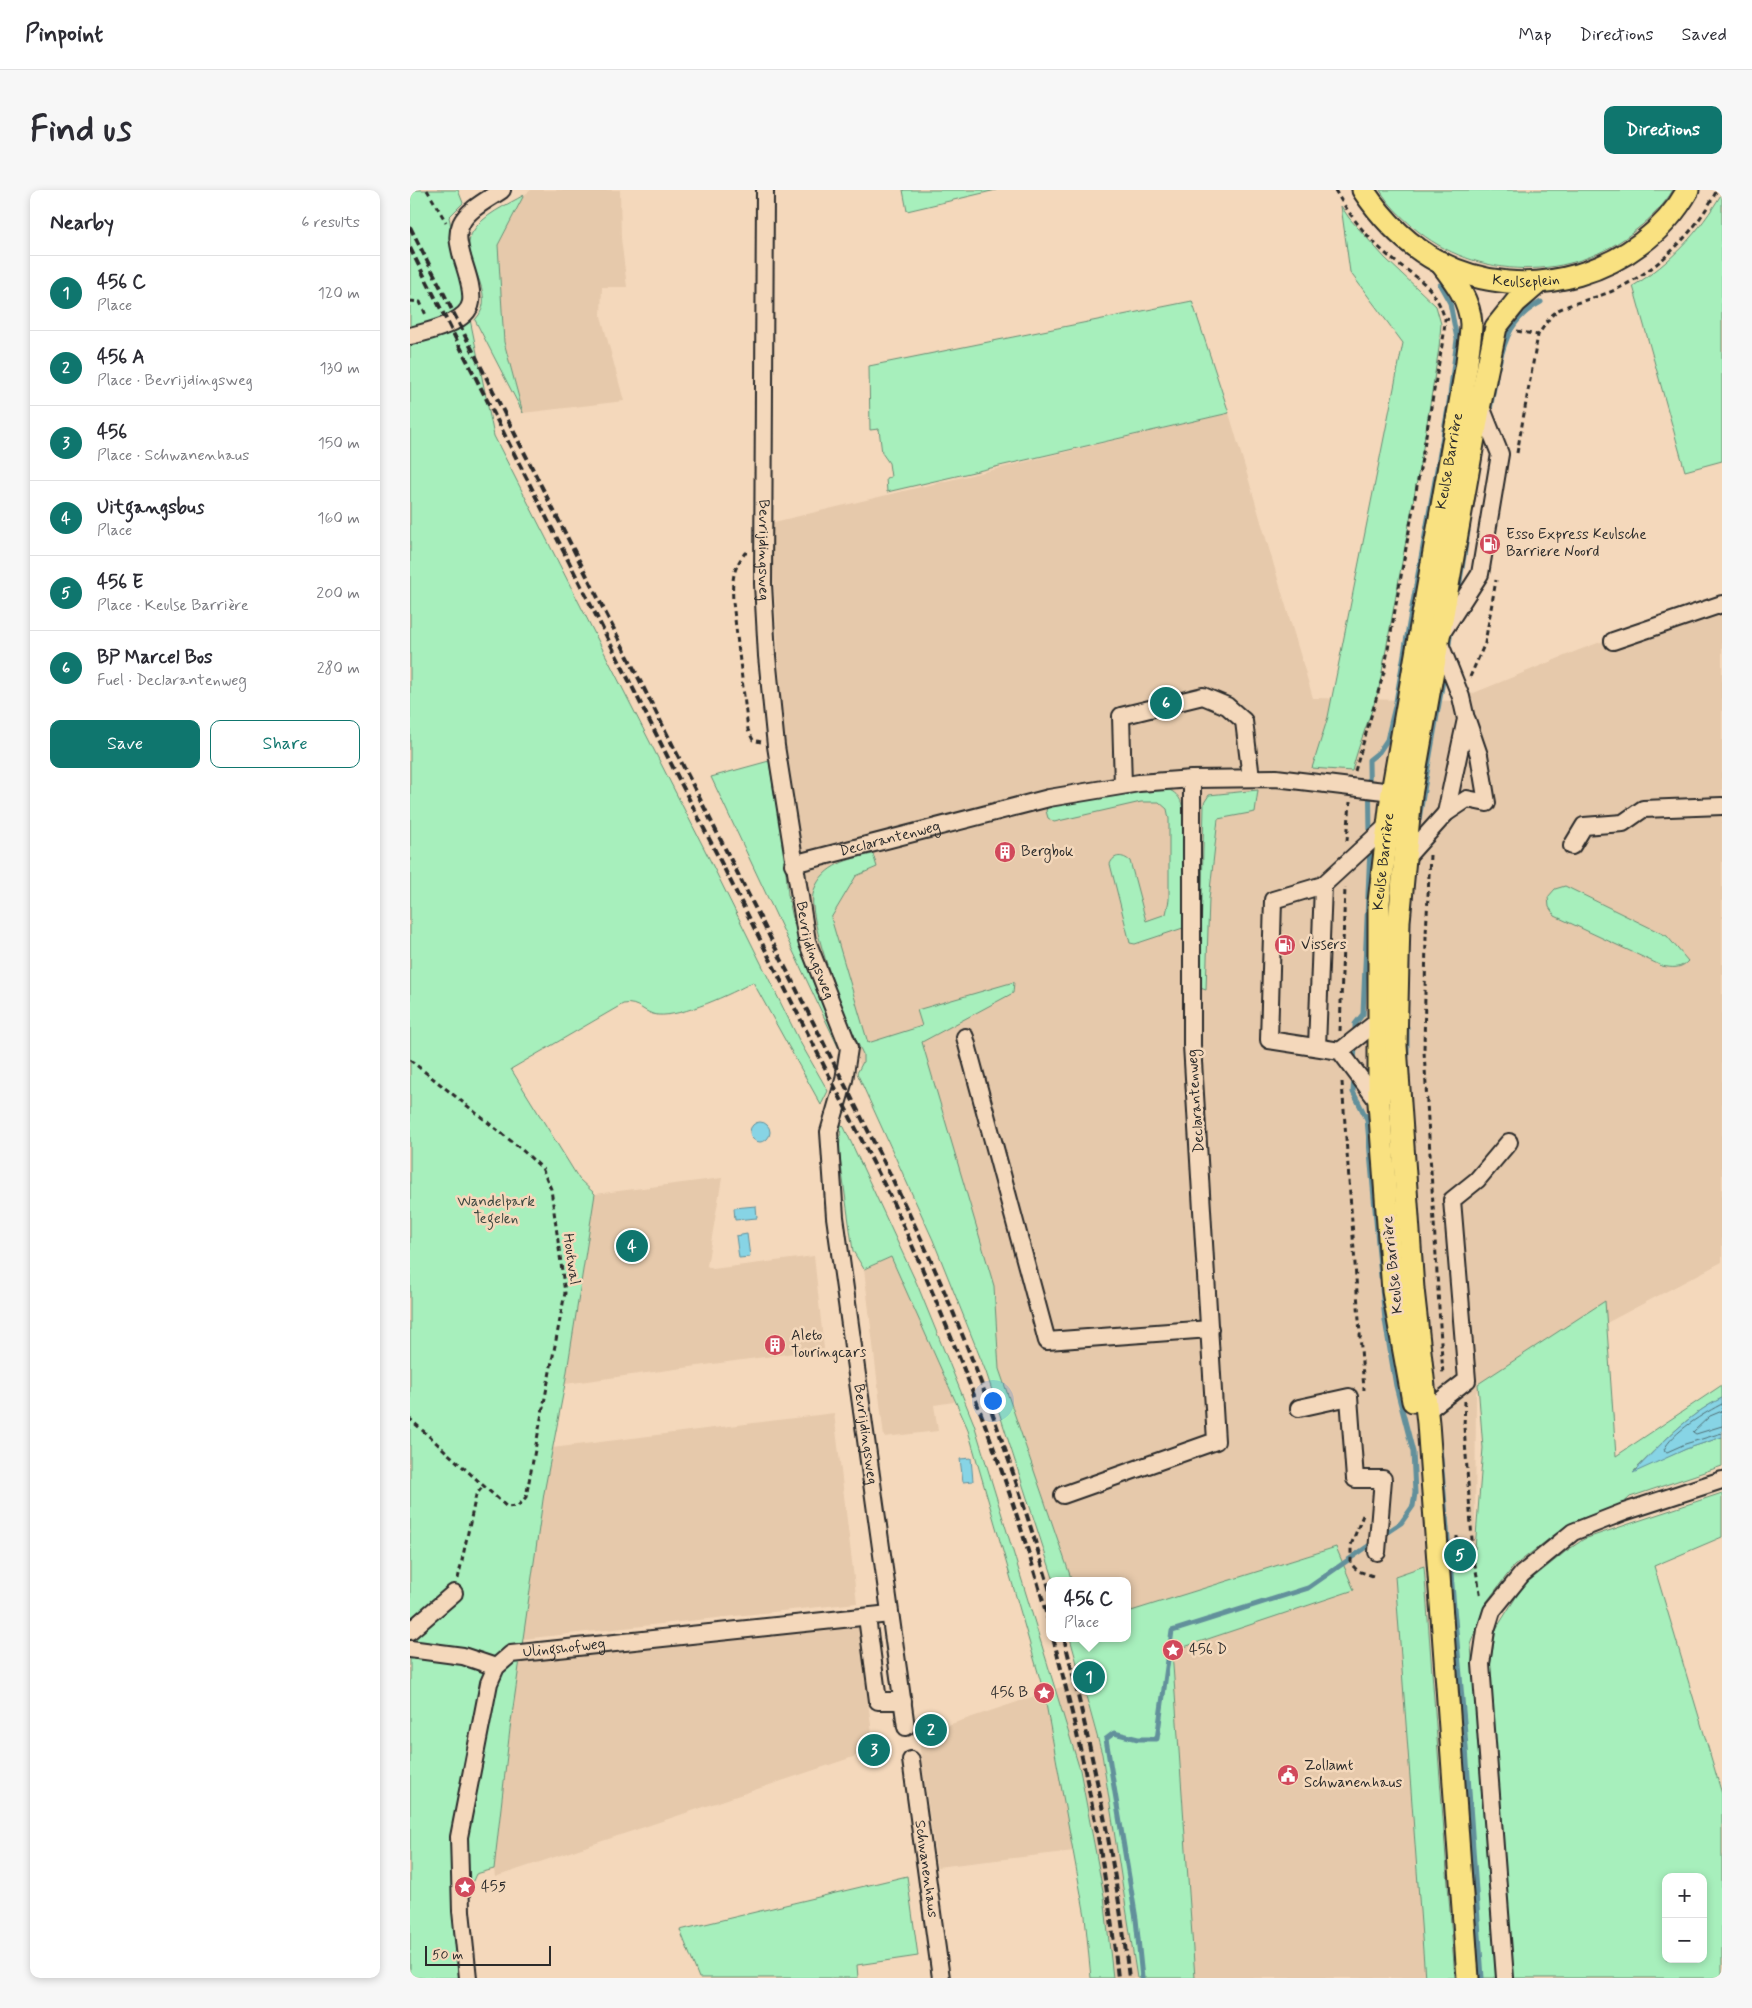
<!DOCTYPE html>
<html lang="en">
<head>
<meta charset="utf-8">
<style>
	:root { --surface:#fff; --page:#f7f7f7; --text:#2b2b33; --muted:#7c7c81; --line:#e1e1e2; --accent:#0f766e }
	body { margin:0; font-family:Mynerve,sans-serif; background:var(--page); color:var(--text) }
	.controls { position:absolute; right:15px; bottom:15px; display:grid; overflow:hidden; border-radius:10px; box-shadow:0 2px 8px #0003 }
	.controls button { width:45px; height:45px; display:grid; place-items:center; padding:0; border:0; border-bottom:1px solid var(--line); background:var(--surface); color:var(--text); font:25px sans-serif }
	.scale { position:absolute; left:15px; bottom:12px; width:126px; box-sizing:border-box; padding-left:5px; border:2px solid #2b2b2b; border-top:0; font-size:14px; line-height:18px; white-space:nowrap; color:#2b2b2b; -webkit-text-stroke:4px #f4d8bb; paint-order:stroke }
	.you { position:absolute; left:582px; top:1210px; width:18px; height:18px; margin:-12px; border:4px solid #fff; border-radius:50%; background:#1a73e8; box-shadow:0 0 0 8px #1a73e833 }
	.badge { display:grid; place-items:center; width:32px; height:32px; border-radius:50%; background:var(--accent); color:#fff; font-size:16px; font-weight:700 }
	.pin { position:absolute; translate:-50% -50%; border:2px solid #fff; box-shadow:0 1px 5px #0006 }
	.popup { position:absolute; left:636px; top:1387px; width:85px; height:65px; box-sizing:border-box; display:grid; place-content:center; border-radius:10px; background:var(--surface); filter:drop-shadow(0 1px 4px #0005); font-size:16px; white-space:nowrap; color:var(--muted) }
	.popup b { font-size:19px; color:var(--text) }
	.popup::after { content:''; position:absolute; left:50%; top:100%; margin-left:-10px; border:10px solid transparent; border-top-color:var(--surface) }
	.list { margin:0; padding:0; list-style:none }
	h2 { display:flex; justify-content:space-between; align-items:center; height:65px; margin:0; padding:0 20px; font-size:21px }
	h2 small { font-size:16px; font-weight:400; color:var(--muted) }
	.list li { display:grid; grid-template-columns:32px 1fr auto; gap:15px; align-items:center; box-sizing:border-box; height:75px; padding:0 20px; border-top:1px solid var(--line) }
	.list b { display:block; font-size:19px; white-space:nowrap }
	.list p { margin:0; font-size:16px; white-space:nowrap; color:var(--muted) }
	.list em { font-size:16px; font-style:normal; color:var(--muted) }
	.actions { display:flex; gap:10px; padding:15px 20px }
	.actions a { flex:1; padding:11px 0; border:1px solid var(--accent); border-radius:10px; text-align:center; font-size:18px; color:var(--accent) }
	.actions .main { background:var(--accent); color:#fff }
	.map { position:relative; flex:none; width:1312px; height:1788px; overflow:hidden; border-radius:10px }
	header { display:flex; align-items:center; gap:30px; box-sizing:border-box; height:70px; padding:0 25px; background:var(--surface); border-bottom:1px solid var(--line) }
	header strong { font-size:24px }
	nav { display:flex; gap:28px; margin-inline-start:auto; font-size:18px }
	.intro { display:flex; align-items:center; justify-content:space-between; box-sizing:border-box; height:120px; padding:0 30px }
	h1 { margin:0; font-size:35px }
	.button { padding:12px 22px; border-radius:10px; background:var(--accent); color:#fff; font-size:18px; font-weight:700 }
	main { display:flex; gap:30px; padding:0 30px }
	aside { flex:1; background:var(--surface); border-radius:10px; box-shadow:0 2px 8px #0003 }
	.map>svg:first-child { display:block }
</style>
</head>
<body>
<header>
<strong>Pinpoint</strong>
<nav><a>Map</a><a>Directions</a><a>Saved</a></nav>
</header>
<div class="intro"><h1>Find us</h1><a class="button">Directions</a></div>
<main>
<aside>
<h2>Nearby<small>6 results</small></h2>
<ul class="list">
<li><span class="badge">1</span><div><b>456 C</b><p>Place</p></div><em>120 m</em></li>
<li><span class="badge">2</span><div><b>456 A</b><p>Place · Bevrijdingsweg</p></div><em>130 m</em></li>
<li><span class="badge">3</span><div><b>456</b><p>Place · Schwanenhaus</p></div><em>150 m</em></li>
<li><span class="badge">4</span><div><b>Uitgangsbus</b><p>Place</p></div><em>160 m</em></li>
<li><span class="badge">5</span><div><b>456 E</b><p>Place · Keulse Barrière</p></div><em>200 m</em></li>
<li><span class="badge">6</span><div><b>BP Marcel Bos</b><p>Fuel · Declarantenweg</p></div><em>280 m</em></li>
</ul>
<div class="actions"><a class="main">Save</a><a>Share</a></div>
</aside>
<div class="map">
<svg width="1312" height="1788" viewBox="0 0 1312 1788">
	<rect width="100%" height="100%" fill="#f4d8bb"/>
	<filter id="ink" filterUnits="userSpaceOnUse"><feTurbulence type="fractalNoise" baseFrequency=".02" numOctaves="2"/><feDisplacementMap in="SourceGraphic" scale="10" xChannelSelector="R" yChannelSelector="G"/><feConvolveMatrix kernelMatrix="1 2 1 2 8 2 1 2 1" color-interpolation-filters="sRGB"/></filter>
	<g filter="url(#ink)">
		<path fill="#e6c9ab" d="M121,0h89l1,48 6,49h-25l-1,29 23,85 -101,12 -19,-71 -6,-97 26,-50z
			M819,223l84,285 141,3 125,-51 143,-53v665l-246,130 -1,157 -80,27 30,402h-230l-23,-327 181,-61 -17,-43 -208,65v-31h-56l-73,-212 -5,-83 -117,-175 -63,-171 -29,-179 -15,-238z
			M312,988l-15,88 6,3 101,-13 10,93 -259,35 30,-190z
			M481,1066l63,143v3l-20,3 4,26 -54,6 -20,-168z
			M424,1223l23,190 -344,37 39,-192z
			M449,1437l15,123 -379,127 -1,-8 24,-206z
			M671,1491l21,73 35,224h-24l-9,-82 -24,-126 -25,-81z
			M634,1503l30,158 -137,16 -19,-132z"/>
		<path fill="#a7efbc" stroke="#698d74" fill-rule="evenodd" d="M0,0h48l5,13 -14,14 45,219 214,420 92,186 28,49 -7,14 -68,-123c-22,12 -71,35 -95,33 -14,-1 -19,-14 -35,-11l-112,65 68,110 16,15 -30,190 -21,109 -34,236 -16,140 -18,5 -14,31 6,73h-58z
			M493,0h93l-89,21z
			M970,0h293c-9,15 -22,28 -36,39 -65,54 -161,52 -224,-2 -12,-11 -25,-23 -33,-37z
			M1312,3v268l-37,10 -52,-185c38,-23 67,-55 89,-93z
			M114,5l-26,50 6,97 19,71 -48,-93c26,-27 -18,-61 -3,-87 10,-18 35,-28 52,-38z
			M931,16l8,12 36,40 51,48 5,18 -2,24 -16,100 -44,240c-8,28 -20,54 -27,83l-40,-3 16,-51 75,-374 -53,-71z
			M782,111l37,112 -342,79 -1,-14 5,-1 -2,-14 -7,-10 -3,-24 -9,1 -1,-64z
			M359,571l15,89 4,45 6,28 13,37 33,81v10l-129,-274z
			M751,595c16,9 20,10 23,29l2,113 -51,17 -5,-1 -20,-79c4,-10 13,-9 20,-3l16,60 20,-7 3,-14v-81l-2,-10 -8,-7h-18l-87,20 -6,-4 -2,-7 3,-9z
			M848,600l-3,22 -37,7 -9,80 -3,91 -6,-2 4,-185 5,-8z
			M463,664l4,13 -21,9 -25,42 37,125 54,-17 -5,-16 97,-28 -1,11 -91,49 72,244 5,83 73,212h-18l-68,-209 -53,-132 -76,-167 6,-11v-8c-14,-26 -59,-139 -49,-164 10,-26 35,-31 59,-36z
			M1155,696l102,50 21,25c-7,8 -16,7 -26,5l-107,-50 -6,-9 -1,-10 7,-8z
			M431,934l3,3 73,157 57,140 106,346 24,126 9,82h-22l-6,-62 -41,-223 -77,-266 -76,-170 -27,12 -11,-18 -14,-100z
			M1195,1111l11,155 106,-71v13c-35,17 -61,46 -88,73l52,-22 36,-12v29l-92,31 -14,13 -62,25 -40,31 -29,38 -14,41 25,333h-18l-31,-421 28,-8 8,-101 -5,-64z
			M1312,1303v44l-68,29 68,228v184h-210l-23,-306 7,-43 27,-43 42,-34 19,-13zM1256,1687h37v82h-37z
			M926,1357l18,43 -182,61 23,327h-58l-35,-224 -32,-116h58v-26z
			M1014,1376l31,412h-30l-30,-402z
			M497,1686l11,80 -61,9 1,13h-159l-19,-48z"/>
		<path fill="#87d4e5" stroke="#62909b" d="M340 942a10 10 0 1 1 20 0a10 10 0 1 1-20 0Z
			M346,1016l1,12 -22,2 -1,-12z
			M337,1044l3,23 -11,1 -3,-22z
			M1312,1208v39l-36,12 -53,24c27,-28 54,-58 89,-75z
			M561,1268l2,23 -10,1 -3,-23z"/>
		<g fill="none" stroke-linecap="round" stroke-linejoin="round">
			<path stroke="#506f75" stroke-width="1" d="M1312,1214c-16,8 -51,29 -58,46l3,2 18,-8 37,-11
				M1312,1221l-12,5 -17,16 3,2 26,-8"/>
			<path stroke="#62909b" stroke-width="5" d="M1088,178c7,-30 14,-51 43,-66
				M1079,225l7,-38
				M1047,409l11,-68
				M1038,461l3,-21
				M1009,629l26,-150
				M960,646l-1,-76 10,-8 8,-12 9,-38 13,-78 40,-221 8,-64 -7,-36 -10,-18
				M945,844v-10l8,-10 7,-167
				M997,866v-29
				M944,874l1,-19
				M944,887l-1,15 14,27 14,158
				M972,1098l3,32 11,66 17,66 2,41 -2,13 -12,17 -18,12
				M1030,1258l25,285 17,245
				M732,1788l-6,-59 -30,-180 8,-6 24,6h19l15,-108 136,-43 66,-46"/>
			<g stroke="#2b2b2b" stroke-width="20">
				<g id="minor">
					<path id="s1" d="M355,0l-2,394 4,72 9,90 31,195 42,107 -5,32 -15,52 6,85 71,510"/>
					<path d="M0,146c17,-4 58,-13 61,-34 2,-14 -5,-31 -9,-45 -3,-13 -6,-21 -1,-33 7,-15 28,-25 41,-34"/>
					<path d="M1203,451l109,-37"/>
					<path d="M713,595l-2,-69 82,-20 24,10 17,15 7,57"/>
					<path d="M1036,623l20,-94 -5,-22 -23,-58 42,-65 20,-120 -20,-50"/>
					<path d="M1162,656l12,-20 39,-3 20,-14 79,-3"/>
					<path d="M994,670l42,-47 21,-14 20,4 -8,-48 -12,-35"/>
					<path id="s2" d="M383,674l256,-66 90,-15 53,-4 84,-1 116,14"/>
					<path d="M555,847l82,304 163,-12"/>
					<path d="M907,857l6,-162"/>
					<path d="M930,861l38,-30"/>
					<path d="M969,913l-39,-52 -71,-11 4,-140 50,-15 64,-59"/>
					<path d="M889,1218l50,-11 6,82h28l-6,73"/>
					<path d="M1017,1221l40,-31 -15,-180 25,-20 32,-38"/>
					<path d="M653,1305l153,-54 -24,-396v-266"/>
					<path d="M457,1427l11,84h25"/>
					<path d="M0,1441l44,-38"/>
					<path d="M0,1459l53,7 33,11"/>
					<path id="s3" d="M501,1570l30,218"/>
					<path id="s4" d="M58,1788l-7,-67 -2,-74 30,-154 7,-16 15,-13 379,-40"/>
					<path d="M1095,1788l-24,-314 5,-34 6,-19 30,-37 51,-42 51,-20 98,-32"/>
				</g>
			</g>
			<g stroke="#2b2b2b" stroke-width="25">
				<g id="major">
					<path id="s5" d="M953,0c20,30 44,55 76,72 86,46 202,12 249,-72"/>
					<path id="s6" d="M1003,1211l-20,-110 -14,-188v-201l13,-110 75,-429c1,-13 4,-26 4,-39 -1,-24 -17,-44 -31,-62"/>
					<path d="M1058,1788l-40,-555 -15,-134 -17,-243 3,-125 12,-126 69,-391 16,-77 20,-25 22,-19"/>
				</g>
			</g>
			<path stroke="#2b2b2b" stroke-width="3" stroke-dasharray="5 4" stroke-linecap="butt" d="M17,0l19,32
				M925,0c13,23 30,45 50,63 27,24 48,27 60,66l7,1
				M0,111l10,1 6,13
				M1107,141l21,4 13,-19 7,-6c19,-9 40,-12 59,-21 43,-21 78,-56 100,-99
				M1107,263l21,-118
				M337,363h-2c-13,17 -13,28 -12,49l15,128 5,10 8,2
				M1060,487l15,-34 11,-63
				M945,581l29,-99 60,-338 1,-15
				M937,651l3,-39
				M1020,665l-4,80 -2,116 19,325
				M930,841l5,-144
				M0,870l111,89 21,19 9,21 14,104 -39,204 -8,9 -11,1 -97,-88
				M932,892l22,308
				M1055,1211l-1,26 9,127 8,44
				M953,1325l-12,30v19l7,7 15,5
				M1047,1346v3l16,15
				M48,1389l18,-84 7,-9"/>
			<use href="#minor" stroke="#f4d8bb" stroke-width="16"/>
			<use href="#major" stroke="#f9e181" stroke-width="21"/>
			<path stroke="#2b2b2b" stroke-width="4" stroke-dasharray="8 4" stroke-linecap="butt" d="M0,37l480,947c15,32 31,63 45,96 46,104 83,212 115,321
				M0,58l479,946c64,140 121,284 161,433
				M643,1448c30,112 53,225 65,340
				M654,1448c28,112 52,225 65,340"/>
		</g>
	</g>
	<defs>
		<g id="fuel-disc" transform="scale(1.125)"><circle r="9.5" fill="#d1495b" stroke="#f4d8bb"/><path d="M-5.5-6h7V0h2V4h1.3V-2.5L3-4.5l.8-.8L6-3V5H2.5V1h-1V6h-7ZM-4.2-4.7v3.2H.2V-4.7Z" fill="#fff"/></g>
		<g id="building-disc" transform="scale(1.125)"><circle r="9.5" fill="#d1495b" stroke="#f4d8bb"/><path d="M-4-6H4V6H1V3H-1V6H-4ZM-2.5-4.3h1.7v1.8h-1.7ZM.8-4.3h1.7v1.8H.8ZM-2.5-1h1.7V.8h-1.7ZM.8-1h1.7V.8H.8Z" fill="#fff"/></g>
		<g id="sight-disc" transform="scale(1.125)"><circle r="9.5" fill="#d1495b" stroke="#f4d8bb"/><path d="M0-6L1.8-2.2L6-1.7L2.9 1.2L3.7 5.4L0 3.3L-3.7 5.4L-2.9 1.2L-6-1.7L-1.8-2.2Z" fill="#fff"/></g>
		<g id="civic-disc" transform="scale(1.125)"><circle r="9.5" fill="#d1495b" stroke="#f4d8bb"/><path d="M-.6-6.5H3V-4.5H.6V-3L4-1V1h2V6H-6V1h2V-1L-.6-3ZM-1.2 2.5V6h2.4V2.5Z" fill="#fff"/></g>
	</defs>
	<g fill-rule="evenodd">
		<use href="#fuel-disc" x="1080" y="354"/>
		<use href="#building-disc" x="595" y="662"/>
		<use href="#fuel-disc" x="875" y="755"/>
		<use href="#building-disc" x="365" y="1155"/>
		<use href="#sight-disc" x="763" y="1460"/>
		<use href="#sight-disc" x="634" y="1503"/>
		<use href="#civic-disc" x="878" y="1585"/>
		<use href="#sight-disc" x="55" y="1697"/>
	</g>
	<g text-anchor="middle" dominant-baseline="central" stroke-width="5" stroke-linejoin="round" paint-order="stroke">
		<g font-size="15" fill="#2b2b2b" stroke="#f4d8bb">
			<text stroke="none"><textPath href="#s5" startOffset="196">Keulseplein</textPath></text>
			<text stroke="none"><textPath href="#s6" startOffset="948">Keulse Barrière</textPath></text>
			<text stroke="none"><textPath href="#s1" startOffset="360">Bevrijdingsweg</textPath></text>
			<text stroke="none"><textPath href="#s2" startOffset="100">Declarantenweg</textPath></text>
			<text stroke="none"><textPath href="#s6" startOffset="542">Keulse Barrière</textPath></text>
			<text stroke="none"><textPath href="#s1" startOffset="765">Bevrijdingsweg</textPath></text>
			<text transform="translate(786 911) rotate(-94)">Declarantenweg</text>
			<text transform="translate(161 1069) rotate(82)">Houtwal</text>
			<text transform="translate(983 1075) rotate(-96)">Keulse Barrière</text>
			<text stroke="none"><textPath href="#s1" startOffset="1260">Bevrijdingsweg</textPath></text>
			<text stroke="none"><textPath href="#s4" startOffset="389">Ulingshofweg</textPath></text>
			<text stroke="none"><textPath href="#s3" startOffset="110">Schwanenhaus</textPath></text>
		</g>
		<g font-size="15" fill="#2b2b2b" stroke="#f4d8bb" text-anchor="start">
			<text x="1096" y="345">Esso Express Keulsche<tspan x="1096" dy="17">Barriere Noord</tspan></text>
			<text x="611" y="662">Bergbok</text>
			<text x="891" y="755">Vissers</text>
			<text x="381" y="1146">Aleto<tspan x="381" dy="17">Touringcars</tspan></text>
			<text x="779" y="1460">456 D</text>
			<text x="618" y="1503" text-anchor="end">456 B</text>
			<text x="894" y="1576">Zollamt<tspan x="894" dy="17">Schwanenhaus</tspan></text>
			<text x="71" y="1697">455</text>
		</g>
		<g font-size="15" fill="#3e4841" stroke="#f4d8bb">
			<text x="86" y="1012">Wandelpark<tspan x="86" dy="17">Tegelen</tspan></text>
		</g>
	</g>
</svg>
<div class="controls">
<button>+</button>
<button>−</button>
</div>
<div class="scale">50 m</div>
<div class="you"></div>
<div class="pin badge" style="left:679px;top:1487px">1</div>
<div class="popup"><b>456 C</b>Place</div>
<div class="pin badge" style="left:521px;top:1540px">2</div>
<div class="pin badge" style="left:464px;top:1560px">3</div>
<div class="pin badge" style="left:222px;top:1056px">4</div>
<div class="pin badge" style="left:1050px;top:1365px">5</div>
<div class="pin badge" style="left:756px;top:513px">6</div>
</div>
</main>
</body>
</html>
